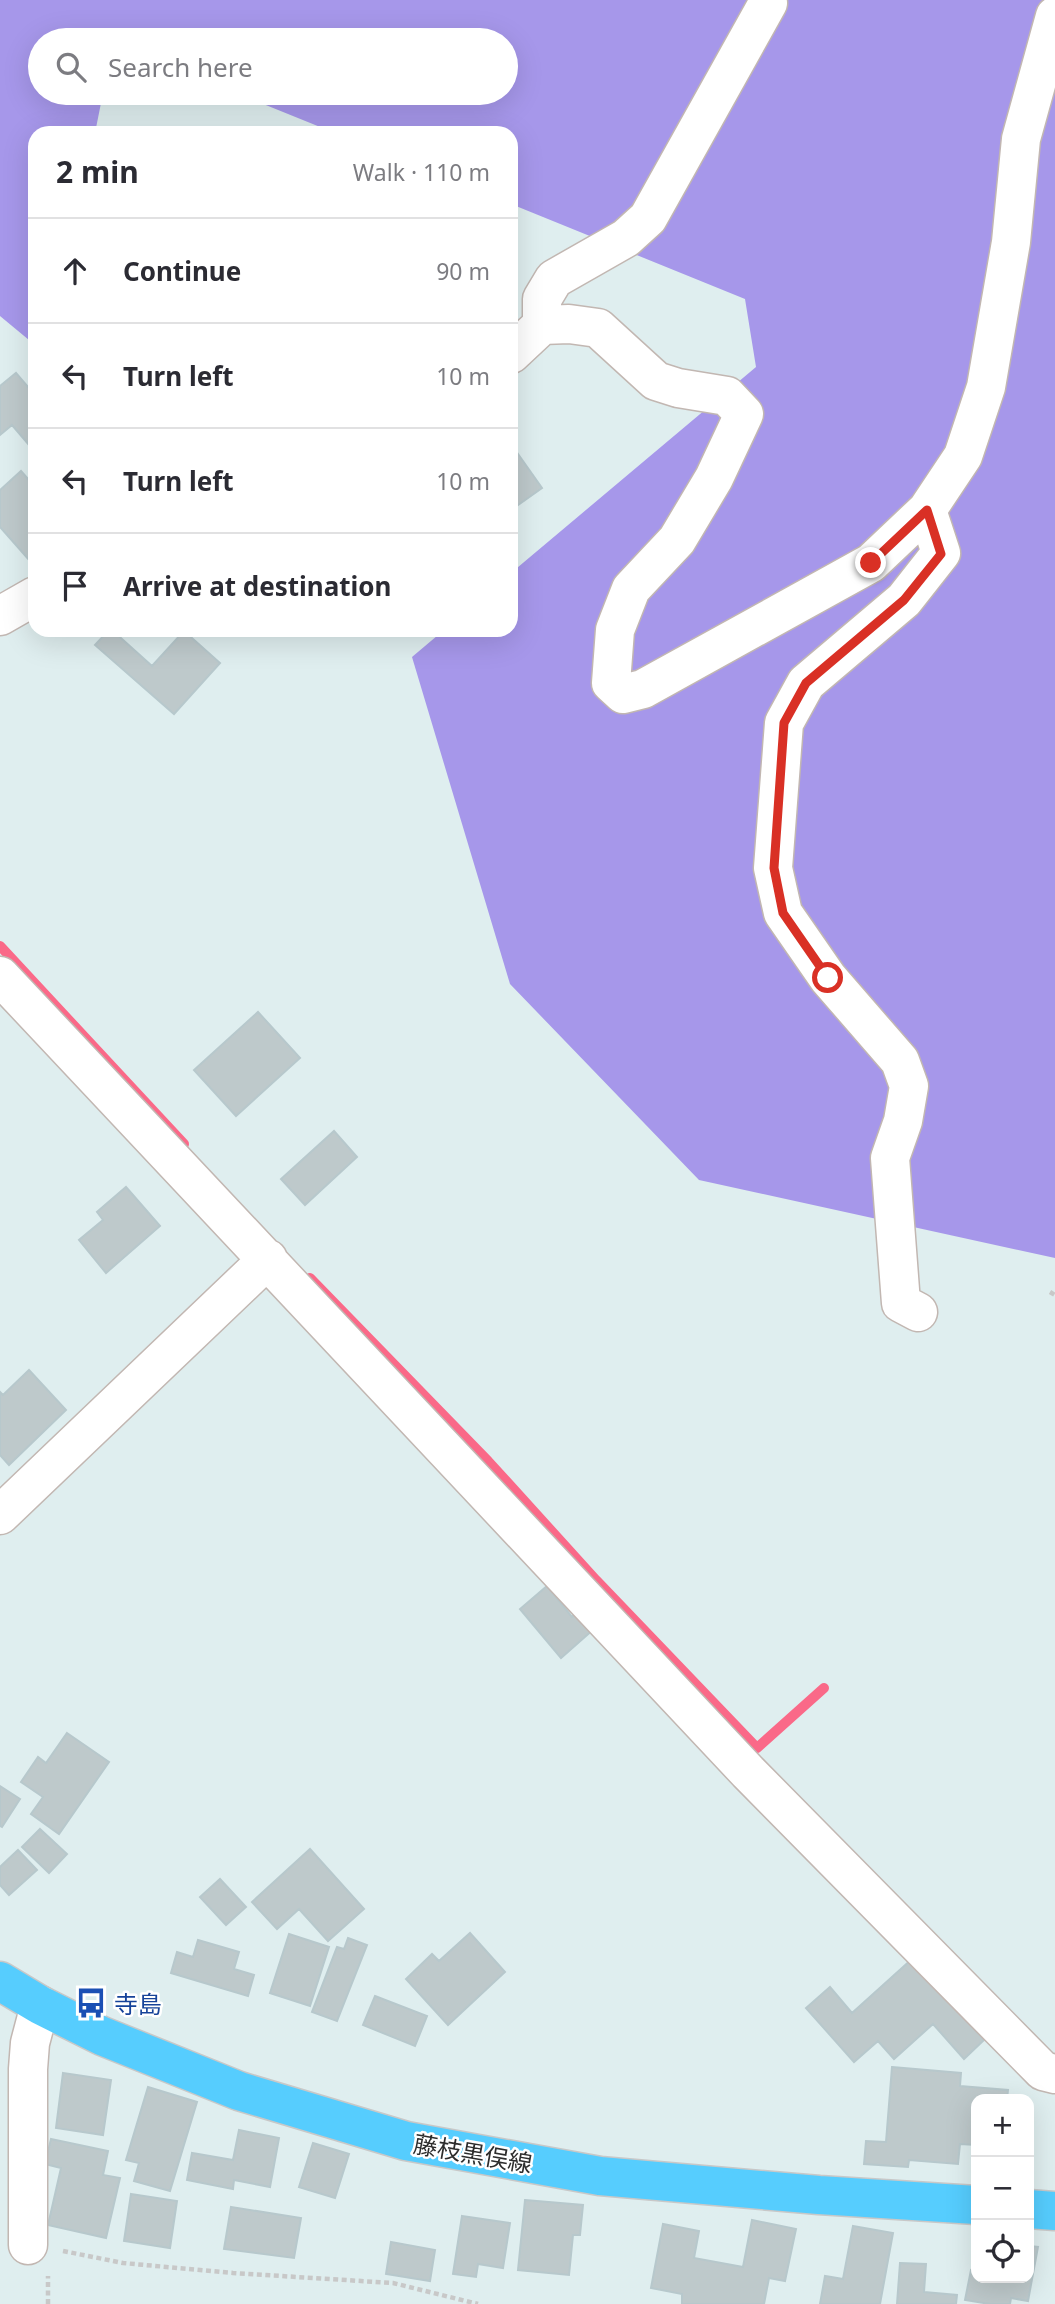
<!DOCTYPE html>
<html lang="en">
<head>
<meta charset="utf-8">
<style>
	:root { --surface:#fff; --page:#f2f2f3; --text:#2b2b33; --muted:#7c7c81; --line:#e1e1e2 }
	body { margin:0; font-family:"Noto Sans","Noto Sans JP",sans-serif; background:var(--page); color:var(--text) }
	.controls { position:absolute; right:21px; bottom:21px; display:grid; overflow:hidden; border-radius:14px; box-shadow:0 7px 28px #0002 }
	.controls button { width:63px; height:63px; display:grid; place-items:center; padding:0; border:0; border-bottom:2px solid var(--line); background:var(--surface); color:var(--text); font:35px sans-serif }
	.stop { position:absolute; width:21px; height:21px; margin:-16px; border:5px solid #d93025; border-radius:50%; background:#fff }
	.stop.end { background:#d93025; border-color:#fff; box-shadow:0 2px 7px #0008 }
	.list { margin:0; padding:0; list-style:none }
	h2 { display:flex; justify-content:space-between; align-items:center; height:91px; margin:0; padding:0 28px; font-size:30px }
	h2 small { font-size:23px; font-weight:400; color:var(--muted) }
	.list li { display:grid; grid-template-columns:46px 1fr auto; gap:21px; align-items:center; box-sizing:border-box; height:105px; padding:0 28px; border-top:2px solid var(--line) }
	.list b { display:block; font-size:26px; white-space:nowrap }
	.list em { font-size:23px; font-style:normal; color:var(--muted) }
	.icon { flex:none; width:38px; height:38px; fill:none; stroke:currentColor; stroke-width:2; stroke-linecap:round; stroke-linejoin:round }
	.map { position:relative; flex:none; width:1055px; height:2304px; overflow:hidden }
	.search { position:absolute; background:var(--surface); box-shadow:0 7px 28px #0002; left:28px; top:28px; width:490px; height:77px; display:flex; align-items:center; gap:18px; box-sizing:border-box; padding:0 24px; border-radius:38px; color:var(--muted); font-size:26px }
	.panel { position:absolute; background:var(--surface); box-shadow:0 7px 28px #0002; left:28px; top:126px; width:490px; height:511px; border-radius:21px }
	.map>svg:first-child { display:block }
</style>
</head>
<body>
<div class="map">
<svg width="1055" height="2304" viewBox="0 0 1055 2304">
	<rect width="100%" height="100%" fill="#dfeeef"/>
	<path fill="#a697ea" d="M0,0h1055v1258l-356,-78 -189,-196 -98,-327 32,-27h67v-57l245,-206 -11,-68 -234,-95v-71h-176l-99,-40h270v-53h-466v53h63l-8,40h-60v212l-35,-29z"/>
	<g fill="none" stroke-linecap="round" stroke-linejoin="round">
		<path stroke="#fa6988" stroke-width="10" d="M0,946l184,198
			M310,1278l178,183 108,119 161,168 67,-60"/>
	</g>
	<path fill="#bec9cb" stroke="#b7c8cc" stroke-width="2" d="M16,373l19,22v57l-23,-27 -12,10v-49z
		M511,444l31,44 -31,22z
		M21,471l14,16v69l-5,5 -30,-34v-37z
		M109,630h3l40,36 32,-35 36,32 -46,51 -79,-69z
		M258,1012l42,46 -64,58 -42,-46z
		M334,1131l23,26 -52,48 -24,-26z
		M126,1187l34,39 -54,47 -27,-33 24,-20 -6,-8z
		M29,1370l37,40 -57,55 -9,-10v-63l3,3z
		M547,1586l25,31 7,-6 15,18 -33,29 -41,-49z
		M67,1733l42,29 -50,72 -28,-20 12,-17 -22,-15 17,-25 8,6z
		M0,1786l20,13 -18,28 -2,-1z
		M40,1829l27,25 -18,19 -27,-26z
		M310,1849l54,60 -36,32 -29,-32 -22,20 -25,-27z
		M18,1850l19,20 -28,25 -9,-10v-18z
		M220,1879l26,28 -20,18 -26,-28z
		M470,1933l35,39 -57,53 -42,-46 26,-25 7,7z
		M289,1934l40,13 -19,59 -40,-13z
		M348,1938l19,7 -30,76 -25,-9 25,-65 7,2z
		M198,1940l41,12 -5,17 20,6 -6,21 -77,-23 6,-21 16,5z
		M912,1959l72,81 -20,19 -31,-35 -39,35 -16,-18 -24,21 -48,-54 24,-21 22,26z
		M375,1996l52,20 -12,30 -52,-21z
		M892,2067l69,6 -1,13 48,4 -1,9h-31v46l-16,-1 -2,20 -49,-4 -1,7 -44,-3 2,-23 20,1z
		M63,2073l48,7 -8,55 -47,-7z
		M148,2087l49,15 -27,89 -36,-10 5,-18 -13,-3z
		M239,2130l40,8 -9,49 -36,-7 -1,9 -46,-9 5,-27 41,7z
		M51,2139l57,12 -5,24 17,3 -14,60 -58,-13 13,-57 -16,-4z
		M313,2143l36,11 -14,44 -36,-11z
		M131,2194l46,7 -7,47 -46,-7z
		M525,2200l58,5 -3,30h-7l-4,40 -51,-5z
		M231,2207l70,11 -7,40 -70,-9z
		M462,2216l48,7 -7,45 -25,-4 -2,13 -23,-3z
		M752,2220l44,9 -11,52 -16,-3 -5,26h-82v-10l-31,-6 12,-64 36,7 -5,27 49,9z
		M853,2226l40,7 -13,71h-60l5,-28 18,3z
		M391,2242l44,8 -5,31 -44,-7z
		M1029,2246l9,1 -10,54 -17,-3 -1,6h-20l-25,-4 6,-30 5,1v7h53z
		M900,2263l26,1 -2,28 33,3 -1,9h-59z"/>
	<g fill="none" stroke-linecap="round" stroke-linejoin="round">
		<g stroke="#c2b7b2" stroke-width="41">
			<path id="minor" d="M542,325v-26l12,-20 72,-41 22,-20 120,-215
				M511,354l31,-29 27,-1 29,4 58,53 22,7 49,8 17,18 -30,64 -37,62 -46,49 -16,41 -4,53 12,11 20,-5 228,-126 56,-53
				M0,616l35,-20
				M0,976l748,796 295,299 12,3
				M918,1312l-17,-9 -11,-145 13,-37 6,-35 -9,-25 -72,-83 -45,-65 -10,-45 11,-145 22,-40 98,-83 37,-47 -14,-43 36,-54 23,-69 25,-145 10,-103 34,-123
				M0,1515l268,-256
				M28,2245v-176l2,-26 10,-38"/>
		</g>
		<g stroke="#c8c8c8" stroke-width="41">
			<path id="major" d="M0,1981l40,24 62,31 137,55 167,50 194,35 219,19 157,10
				M1029,2209l26,2"/>
		</g>
		<path stroke="#c8c8c8" stroke-width="4.5" stroke-dasharray="5 3.5" stroke-linecap="butt" d="M1050,1292l5,3
			M63,2251l60,12 110,10 160,10 85,21
			M48,2304v-28"/>
		<use href="#minor" stroke="#fff" stroke-width="38"/>
		<use href="#major" stroke="#56cdfe" stroke-width="38"/>
	</g>
	<g fill="none" stroke-linecap="round" stroke-linejoin="round">
		<path stroke="#d93025" stroke-width="9" d="M828,978l-45,-65 -9,-45 10,-145 22,-40 98,-83 37,-46 -14,-44 -56,53"/>
	</g>
	<defs>
		<g id="bus-bare" transform="scale(2.415)"><path d="M-5-6H5V4H4V6H2V4H-2V6H-4V4H-5ZM-3.5-4V0h7V-4ZM-3.5 1.2v1.5H-2V1.2ZM2 1.2v1.5H3.5V1.2Z" fill="#1a4fb4" stroke="#fff" stroke-width="2.5" paint-order="stroke"/></g>
	</defs>
	<g fill-rule="evenodd">
		<use href="#bus-bare" x="91" y="2003"/>
	</g>
	<g text-anchor="middle" dominant-baseline="central" stroke-width="5" stroke-linejoin="round" paint-order="stroke">
		<g font-size="24" fill="#164399" stroke="#fff" text-anchor="start">
			<text x="114" y="2003">寺島</text>
		</g>
		<g font-size="24" fill="#2d2d2d" stroke="#fff">
			<text transform="translate(473 2153) rotate(10)">藤枝黒俣線</text>
		</g>
	</g>
</svg>
<div class="controls">
<button>+</button>
<button>−</button>
<button><svg class="icon" aria-label="locate" viewBox="0 0 24 24"><circle cx="12" cy="12" r="6"/><path d="M12 2v4M12 18v4M2 12h4M18 12h4"/></svg></button>
</div>
<div class="stop" style="left:828px;top:978px"></div>
<div class="stop end" style="left:871px;top:563px"></div>
<div class="search"><svg class="icon" aria-label="search" viewBox="0 0 24 24"><circle cx="10" cy="10" r="6"/><path d="M15 15l6 6"/></svg>Search here</div>
<section class="panel">
<h2>2 min<small>Walk · 110 m</small></h2>
<ul class="list">
<li><svg class="icon" aria-label="ahead" viewBox="0 0 24 24"><path d="M12 20V5M6 11l6-6 6 6"/></svg><div><b>Continue</b></div><em>90 m</em></li>
<li><svg class="icon" aria-label="left" viewBox="0 0 24 24"><path d="M17 20v-9H6M10 6l-5 5 5 5"/></svg><div><b>Turn left</b></div><em>10 m</em></li>
<li><svg class="icon" aria-label="left" viewBox="0 0 24 24"><path d="M17 20v-9H6M10 6l-5 5 5 5"/></svg><div><b>Turn left</b></div><em>10 m</em></li>
<li><svg class="icon" aria-label="arrive" viewBox="0 0 24 24"><path d="M6 21V4h12l-3 4 3 4H6"/></svg><div><b>Arrive at destination</b></div></li>
</ul>
</section>
</div>
</body>
</html>
